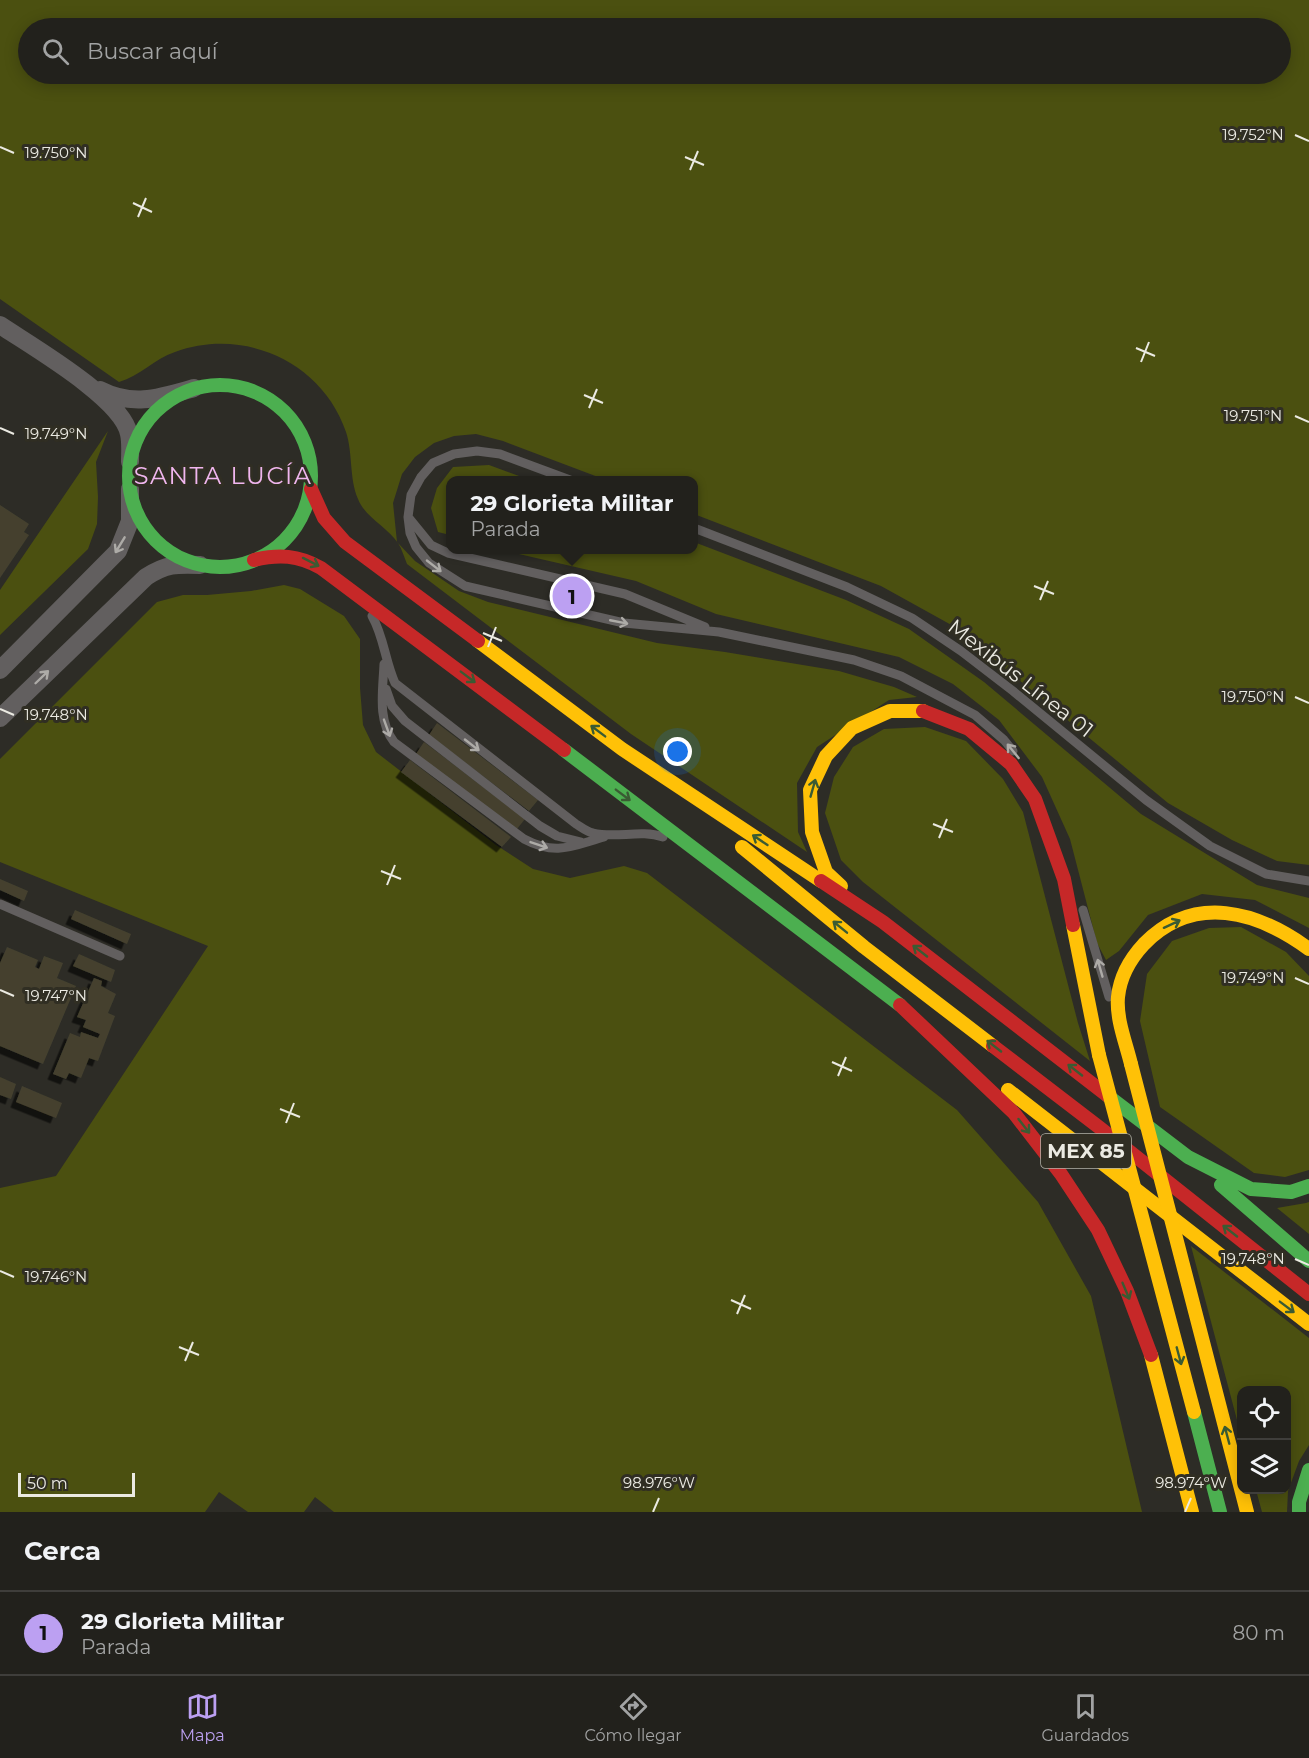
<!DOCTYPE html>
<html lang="es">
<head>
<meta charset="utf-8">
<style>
	:root { --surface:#22211c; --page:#2a2925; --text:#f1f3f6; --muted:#a2a3a3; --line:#3f3e3b; --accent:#bca0f2 }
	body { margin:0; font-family:Montserrat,sans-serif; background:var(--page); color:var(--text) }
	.controls { position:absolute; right:18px; bottom:18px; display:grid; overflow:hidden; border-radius:12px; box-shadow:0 3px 15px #0003 }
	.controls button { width:54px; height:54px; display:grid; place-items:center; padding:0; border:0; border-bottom:2px solid var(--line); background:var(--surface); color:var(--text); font:30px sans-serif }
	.scale { position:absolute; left:18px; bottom:15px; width:117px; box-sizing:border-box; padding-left:6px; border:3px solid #ebeae2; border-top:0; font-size:16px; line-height:21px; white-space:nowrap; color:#ebeae2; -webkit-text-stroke:4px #302e23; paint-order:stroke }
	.you { position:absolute; left:678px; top:752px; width:21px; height:21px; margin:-15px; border:4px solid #fff; border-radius:50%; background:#1a73e8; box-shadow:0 0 0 9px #1a73e833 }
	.badge { display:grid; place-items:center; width:39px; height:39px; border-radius:50%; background:var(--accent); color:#111; font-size:20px; font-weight:700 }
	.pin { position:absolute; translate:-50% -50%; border:3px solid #fff; box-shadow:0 2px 6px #0006 }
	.popup { position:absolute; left:446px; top:476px; width:252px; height:78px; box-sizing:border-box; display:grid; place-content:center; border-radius:12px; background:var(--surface); filter:drop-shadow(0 2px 4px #0005); font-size:20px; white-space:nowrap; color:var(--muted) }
	.popup b { font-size:22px; color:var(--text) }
	.popup::after { content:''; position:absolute; left:50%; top:100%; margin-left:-12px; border:12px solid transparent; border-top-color:var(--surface) }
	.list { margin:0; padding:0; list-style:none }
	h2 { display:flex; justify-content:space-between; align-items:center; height:78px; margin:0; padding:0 24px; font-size:26px }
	h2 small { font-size:20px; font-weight:400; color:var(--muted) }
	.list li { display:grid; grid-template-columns:39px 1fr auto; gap:18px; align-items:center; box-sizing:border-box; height:84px; padding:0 24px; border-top:2px solid var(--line) }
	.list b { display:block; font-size:22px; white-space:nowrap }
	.list p { margin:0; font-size:20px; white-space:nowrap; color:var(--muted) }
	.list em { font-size:20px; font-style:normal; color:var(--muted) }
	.icon { flex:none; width:33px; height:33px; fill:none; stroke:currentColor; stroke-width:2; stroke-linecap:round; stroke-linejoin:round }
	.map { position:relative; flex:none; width:1309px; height:1512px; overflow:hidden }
	.search { position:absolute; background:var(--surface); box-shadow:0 3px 15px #0003; left:18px; right:18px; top:18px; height:66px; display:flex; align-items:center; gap:15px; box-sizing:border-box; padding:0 21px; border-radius:33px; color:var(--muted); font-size:22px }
	.sheet { height:162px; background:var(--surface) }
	nav { display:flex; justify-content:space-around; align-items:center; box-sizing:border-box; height:84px; border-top:2px solid var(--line); background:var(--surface); font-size:16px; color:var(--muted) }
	nav a { display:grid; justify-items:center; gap:3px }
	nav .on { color:var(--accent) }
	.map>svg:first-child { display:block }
</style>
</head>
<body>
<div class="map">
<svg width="1309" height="1512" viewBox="0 0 1309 1512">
	<defs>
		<filter id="shadow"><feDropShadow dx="-5.5" dy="5.5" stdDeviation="0" flood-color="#0009"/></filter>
	</defs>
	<rect width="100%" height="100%" fill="#2d2c26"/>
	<path fill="#4b5010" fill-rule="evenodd" d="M0,0h1309v865l-32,-4 -45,-21 -64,-37 -213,-176 -74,-41 -187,-72v-34h-88l-103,-39 -27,-7 -22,2 -20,7 -19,14 -13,17 -9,29 4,39 18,19 44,30 29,11 169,41 68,9 114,19 55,16 23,10 -28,3 -72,47 -20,36 1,49 9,20 -176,-118 -224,-170c-3,-7 -5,-15 -9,-21 -11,-16 -33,-26 -40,-44 -9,-21 -5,-46 -12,-67 -24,-71 -103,-105 -171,-80 -21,7 -35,24 -56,30l-119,-83zM28,28h1252v46h-1252z
		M108,431l-12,31 2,35 -1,27 -9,25 -88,86v-45z
		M489,465l41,15h-80v55l-12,-3 -7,-24 6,-20 16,-21z
		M694,542l152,58 63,29 75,53 157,132 116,71 52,13v30l-54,-28 -53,-6 -54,21 -29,36 -13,9 -9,-17 -27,-104 -28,-62 -43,-57 -46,-36 -54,-27 -183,-43 -80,-33 -134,-31h192z
		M284,585l16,4 44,27 16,23v49l3,37 13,27 120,93 37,24 37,9 54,-12 23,7 310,237 81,92 53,94 51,216h-808l-19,-15 -11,15h-56l-29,-20 -14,20h-205v-324l56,-12 152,-230 -208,-84v-103l157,-157 26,-7h24l44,-4z
		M925,727l41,14 37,38 20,33 55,211 12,38 -227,-179 -22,-22 -16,-47 9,-36 19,-30 31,-18z
		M1241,927l45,25 23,24v194l-24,7 -31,-4 -94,-66 -20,-86 7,-47 25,-33 37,-13z
		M1309,1202v32l-32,-26 29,-5z
		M1191,1246l118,92v107l-10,16 -11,30 -1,21h-25l-6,-22h30v-100h-44l-1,45z"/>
	<path fill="#44412f" filter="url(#shadow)" d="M0,505l29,19 -5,8 5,3 -29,43z
		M437,723l101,77 -9,11 -100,-76z
		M424,742l101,77 -8,10 -101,-75z
		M410,760l101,77 -9,10 -101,-75z
		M0,879l28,12 -4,10 -24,-11z
		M75,910l56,24 -4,10 -56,-25z
		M7,947l31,13 -3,7 4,2 5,-13 19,7 -6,15 19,8 -33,78 -43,-18v-83z
		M79,954l36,16 -4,12 -38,-16z
		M94,978l8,3 -1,5 15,8 -8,19 7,3 -17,45 -9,-3 -8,20 -12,-5 -3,6 -13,-5 17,-41 10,4 1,-5 17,6 2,-4 -17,-7 3,-7 -9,-3z
		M0,1077l16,7 -5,15 -11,-4z
		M22,1086l40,17 -6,15 -40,-16z"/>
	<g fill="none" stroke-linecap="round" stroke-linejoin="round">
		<path stroke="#625f5f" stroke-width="9" d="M570,480l-70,-26 -23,-3 -23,3 -21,9 -12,14 -10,18 -3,22 2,16 6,14 13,16 36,23 159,37 95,9 135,28 47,16 74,39 29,25 9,11
			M409,518l22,27 17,8 177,41 80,33
			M694,528l153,59 65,31 49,33 52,40 133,109 64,46 56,28 43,7
			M372,616c12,21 13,45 23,67l181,141c5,3 11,8 17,9 23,6 47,-4 70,4
			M384,664c-1,26 -7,56 10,78l130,97c32,17 48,7 80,-2
			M386,689l6,17 13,15 135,105 17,10 24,6
			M0,904l120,52
			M1083,910l26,87"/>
		<path stroke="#625f5f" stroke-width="18" d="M0,325c31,21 122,73 129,109 2,8 1,19 1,28
			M100,390c33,17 59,8 94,-2
			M0,670l118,-119 12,-30v-32
			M0,718l146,-141c20,-13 30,-13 54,-12"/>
		<path stroke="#4caf50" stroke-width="14" d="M129 476a91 91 0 1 1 182 0a91 91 0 1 1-182 0Z
			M564,750l336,255
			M1108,1096l80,61 63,32 40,3 18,-6
			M1221,1185l88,76
			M1299,1512v-10l10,-32"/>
		<path stroke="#ffc107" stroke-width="14" d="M478,641l144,108 199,132
			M742,847l122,100 129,99
			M841,886l-15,-14 -14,-40 -2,-42 16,-34 26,-28 38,-17h33
			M1073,925l26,130
			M1131,1064c-5,-21 -15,-45 -13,-67 2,-20 13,-39 26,-53 50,-51 113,-33 165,5
			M1008,1090l301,234
			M1151,1355l41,157"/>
		<path stroke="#c62828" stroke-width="14" d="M311,489l13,29 21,24 133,99
			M254,560c25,-6 44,-5 67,8l243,182
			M923,711l46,18 42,35 24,35 29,80 9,46
			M821,881l62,41 225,174
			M900,1005l114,108 47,61 37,56 29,61 24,64
			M993,1046l107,82 209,166"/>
		<path stroke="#4caf50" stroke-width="14" d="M1194,1412l26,100"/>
		<path stroke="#ffc107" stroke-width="14" d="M1099,1055l95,357
			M1131,1064l116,448"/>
	</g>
	<defs><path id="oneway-shaft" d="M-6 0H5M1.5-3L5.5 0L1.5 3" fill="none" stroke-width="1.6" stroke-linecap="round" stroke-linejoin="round" transform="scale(1.5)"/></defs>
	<g stroke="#adaba7">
		<use href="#oneway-shaft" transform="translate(120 545) rotate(121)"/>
		<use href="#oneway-shaft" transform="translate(434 566) rotate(38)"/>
		<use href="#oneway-shaft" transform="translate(619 622) rotate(11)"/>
		<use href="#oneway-shaft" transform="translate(42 677) rotate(-44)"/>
		<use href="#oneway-shaft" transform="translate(387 728) rotate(70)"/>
		<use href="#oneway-shaft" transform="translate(472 745) rotate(38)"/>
		<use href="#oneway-shaft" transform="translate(1013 751) rotate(-129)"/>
		<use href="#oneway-shaft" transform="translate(539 845) rotate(19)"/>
		<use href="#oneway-shaft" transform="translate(1100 968) rotate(-106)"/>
	</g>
	<g stroke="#3a5b33">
		<use href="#oneway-shaft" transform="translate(311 562) rotate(27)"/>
		<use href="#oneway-shaft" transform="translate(468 677) rotate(37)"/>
		<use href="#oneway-shaft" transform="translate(598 731) rotate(-143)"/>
		<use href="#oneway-shaft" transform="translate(813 788) rotate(-74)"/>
		<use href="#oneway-shaft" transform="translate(623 795) rotate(37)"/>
		<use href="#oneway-shaft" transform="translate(760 840) rotate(-146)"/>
		<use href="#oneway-shaft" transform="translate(1172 924) rotate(-25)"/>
		<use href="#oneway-shaft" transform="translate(840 927) rotate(-141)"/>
		<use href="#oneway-shaft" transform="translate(920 951) rotate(-142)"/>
		<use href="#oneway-shaft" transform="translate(994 1046) rotate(-142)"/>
		<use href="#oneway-shaft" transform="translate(1075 1070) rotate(-142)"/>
		<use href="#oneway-shaft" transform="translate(1024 1126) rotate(52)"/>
		<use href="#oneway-shaft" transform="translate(1230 1231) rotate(-142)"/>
		<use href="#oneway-shaft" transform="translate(1126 1291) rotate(67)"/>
		<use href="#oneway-shaft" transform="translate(1287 1307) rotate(37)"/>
		<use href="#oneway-shaft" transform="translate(1179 1356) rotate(75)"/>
		<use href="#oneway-shaft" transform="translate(1227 1435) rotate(-105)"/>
	</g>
	<path fill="none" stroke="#ebeae2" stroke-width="2" d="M1295,135l14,6M0,147l14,6M685,157l19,8M690,170l8,-19M133,203l19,9M138,217l8,-19M1136,348l19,8M1141,362l8,-20M584,395l19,8M589,408l8,-19M1295,416l14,6M0,428l14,6M1034,586l20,8M1040,600l8,-19M483,633l19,8M488,647l8,-20M1295,697l14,6M0,709l14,6M933,824l20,8M939,838l8,-19M381,871l20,8M387,885l8,-20M1295,978l14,6M0,990l14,6M832,1062l20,9M838,1076l8,-19M280,1109l20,8M286,1123l8,-20M1295,1259l14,6M0,1271l14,6M731,1300l20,9M737,1314l8,-19M179,1347l20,8M185,1361l8,-19M653,1512l6,-14M1185,1512l6,-14"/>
	<g text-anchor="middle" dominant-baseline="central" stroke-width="6" stroke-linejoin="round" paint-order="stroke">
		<rect fill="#302e23" stroke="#b3b2a9" stroke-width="1.5" x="1041" y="1134" width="90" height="34" rx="4.5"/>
		<g font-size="20" font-weight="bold" fill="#ebeae2">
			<text x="1086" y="1151">MEX 85</text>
		</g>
		<g font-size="21" fill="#ebeae2" stroke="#302e23">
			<text transform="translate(1021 678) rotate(38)">Mexibús Línea 01</text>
		</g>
		<g font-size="24" letter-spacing="1.5" fill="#f0b6ef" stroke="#302e23">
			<text x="223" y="475">SANTA LUCÍA</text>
		</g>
	</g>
	<g font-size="15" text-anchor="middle" fill="#ebeae2" stroke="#302e23" stroke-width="6" stroke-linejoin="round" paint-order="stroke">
		<text x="1253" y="140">19.752°N</text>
		<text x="56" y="158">19.750°N</text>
		<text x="1253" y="421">19.751°N</text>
		<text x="56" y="439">19.749°N</text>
		<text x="1253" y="702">19.750°N</text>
		<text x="56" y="720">19.748°N</text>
		<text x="1253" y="983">19.749°N</text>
		<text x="56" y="1001">19.747°N</text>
		<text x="1253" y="1264">19.748°N</text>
		<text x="56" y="1282">19.746°N</text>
		<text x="659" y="1488">98.976°W</text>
		<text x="1191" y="1488">98.974°W</text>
	</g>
</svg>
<div class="controls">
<button><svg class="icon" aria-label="locate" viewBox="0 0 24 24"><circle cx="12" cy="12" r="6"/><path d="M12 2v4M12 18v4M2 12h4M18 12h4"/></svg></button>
<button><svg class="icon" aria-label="layers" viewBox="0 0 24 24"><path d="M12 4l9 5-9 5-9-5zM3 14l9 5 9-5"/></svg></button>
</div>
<div class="scale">50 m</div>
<div class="you"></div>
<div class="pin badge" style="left:572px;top:596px">1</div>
<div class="popup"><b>29 Glorieta Militar</b>Parada</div>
<div class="search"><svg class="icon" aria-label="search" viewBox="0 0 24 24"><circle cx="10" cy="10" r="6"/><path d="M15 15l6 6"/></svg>Buscar aquí</div>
</div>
<section class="sheet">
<h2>Cerca<small></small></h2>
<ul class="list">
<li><span class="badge">1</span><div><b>29 Glorieta Militar</b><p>Parada</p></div><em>80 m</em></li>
</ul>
</section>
<nav>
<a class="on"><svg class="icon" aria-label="map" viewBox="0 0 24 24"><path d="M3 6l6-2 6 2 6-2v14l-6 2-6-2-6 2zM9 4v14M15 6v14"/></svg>Mapa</a>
<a><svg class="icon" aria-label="directions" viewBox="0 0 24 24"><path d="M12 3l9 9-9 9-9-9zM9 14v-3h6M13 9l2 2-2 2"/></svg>Cómo llegar</a>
<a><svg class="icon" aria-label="saved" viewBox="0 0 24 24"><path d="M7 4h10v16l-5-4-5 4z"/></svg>Guardados</a>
</nav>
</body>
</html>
